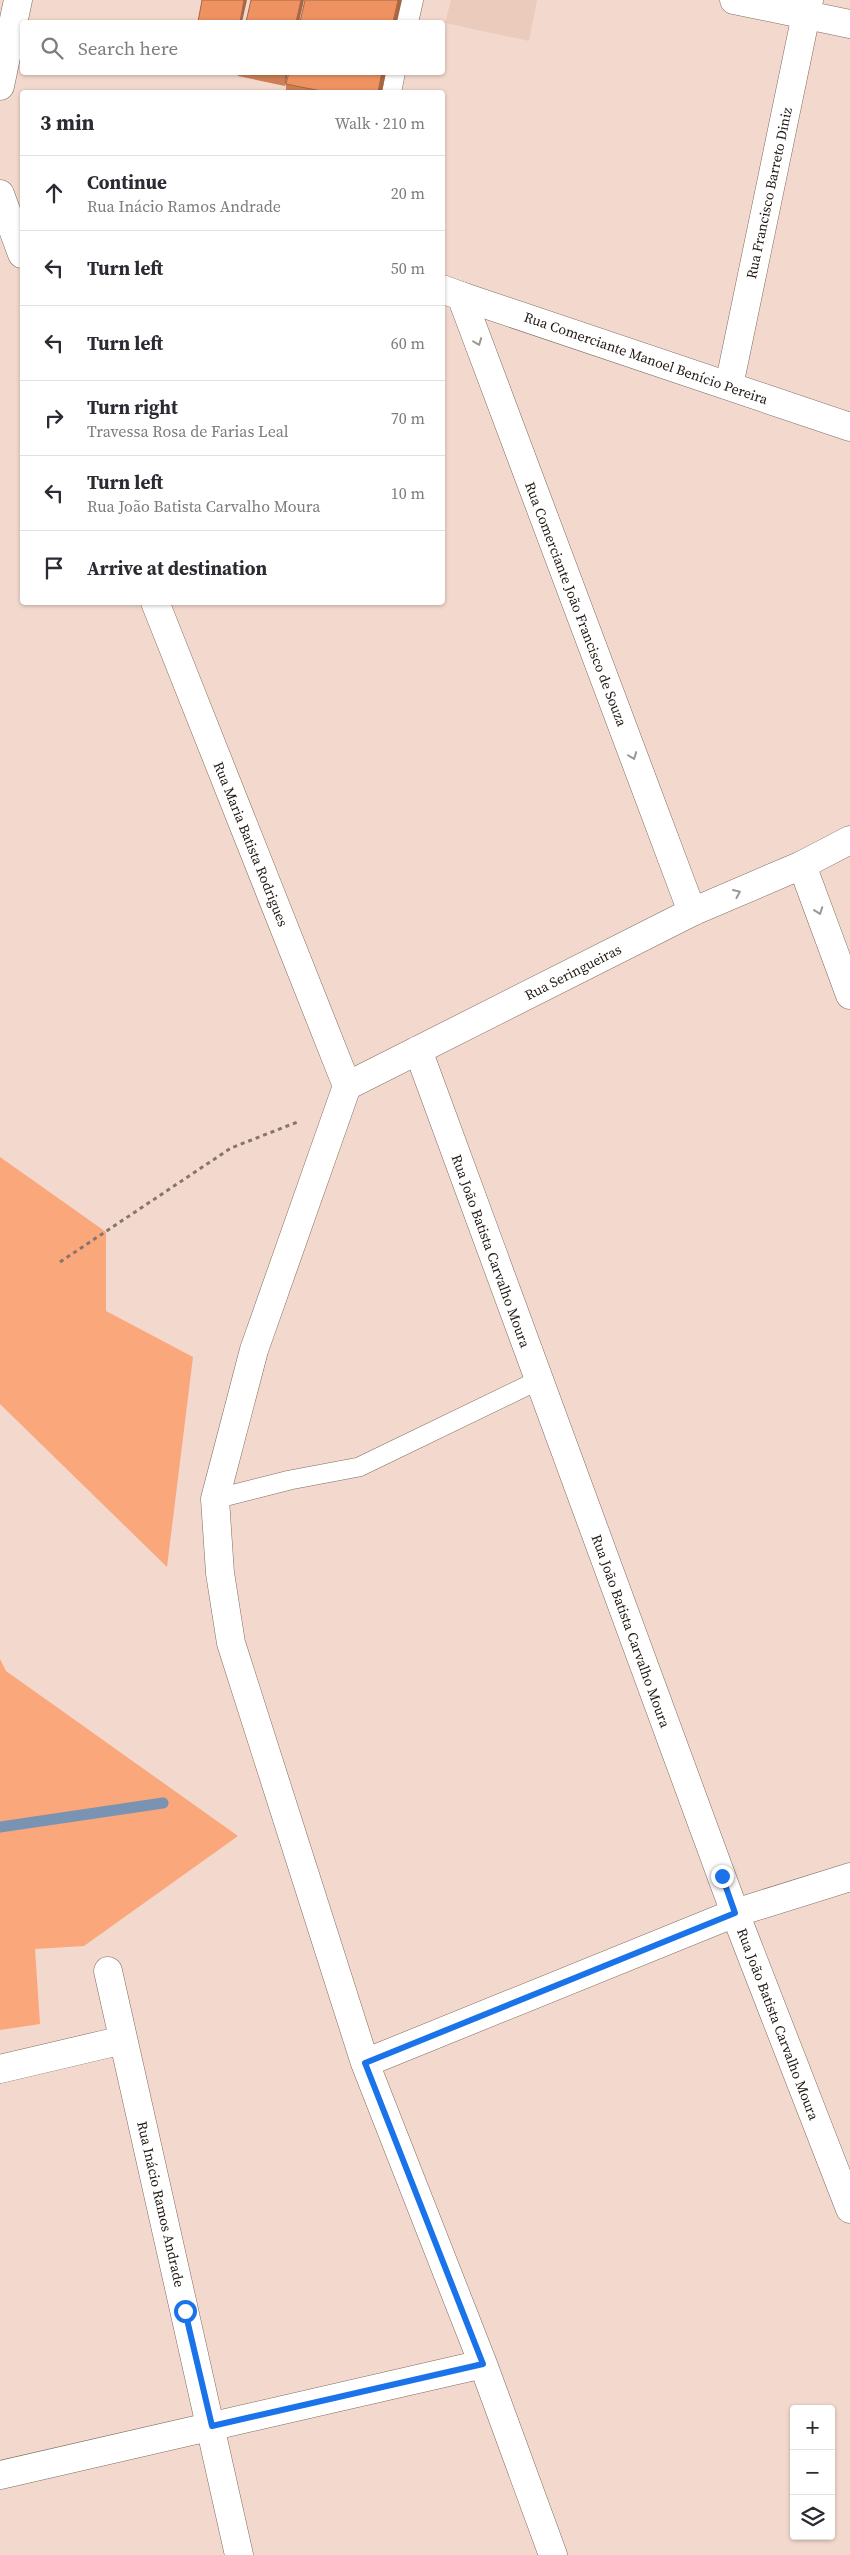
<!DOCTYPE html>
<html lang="en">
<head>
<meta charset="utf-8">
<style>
	:root { --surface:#fff; --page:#f2f2f3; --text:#2b2b33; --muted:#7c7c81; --line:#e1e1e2 }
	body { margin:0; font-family:"Source Serif 4",serif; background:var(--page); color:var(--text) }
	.controls { position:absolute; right:15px; bottom:15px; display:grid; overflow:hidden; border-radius:5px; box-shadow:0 1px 4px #0004 }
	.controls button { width:45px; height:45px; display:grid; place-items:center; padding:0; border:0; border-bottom:1px solid var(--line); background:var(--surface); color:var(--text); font:25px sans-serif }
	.stop { position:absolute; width:15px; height:15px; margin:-11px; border:4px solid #1a73e8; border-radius:50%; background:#fff }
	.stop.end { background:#1a73e8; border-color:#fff; box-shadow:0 1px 5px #0008 }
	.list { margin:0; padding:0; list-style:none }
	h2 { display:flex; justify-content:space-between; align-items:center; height:65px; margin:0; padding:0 20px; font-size:21px }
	h2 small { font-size:16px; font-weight:400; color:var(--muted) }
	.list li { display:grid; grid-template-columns:32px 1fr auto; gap:15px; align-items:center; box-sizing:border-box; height:75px; padding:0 20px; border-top:1px solid var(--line) }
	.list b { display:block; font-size:19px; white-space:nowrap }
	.list p { margin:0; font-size:16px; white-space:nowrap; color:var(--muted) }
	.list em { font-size:16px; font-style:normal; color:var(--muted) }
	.icon { flex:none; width:28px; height:28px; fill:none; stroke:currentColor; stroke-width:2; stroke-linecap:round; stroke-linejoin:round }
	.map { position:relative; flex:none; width:850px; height:2555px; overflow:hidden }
	.search { position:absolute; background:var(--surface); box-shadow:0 1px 4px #0004; left:20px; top:20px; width:425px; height:55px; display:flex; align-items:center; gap:12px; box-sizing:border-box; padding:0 18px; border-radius:5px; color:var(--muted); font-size:19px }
	.panel { position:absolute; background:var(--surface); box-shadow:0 1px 4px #0004; left:20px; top:90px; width:425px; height:515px; border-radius:5px }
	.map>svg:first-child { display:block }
</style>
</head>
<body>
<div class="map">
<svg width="850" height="2555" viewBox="0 0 850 2555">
	<rect width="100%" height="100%" fill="#f3d9cd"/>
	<path fill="#ebcbbb" d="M451,0h86l-8,41 -84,-18z"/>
	<path fill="#faa77c" d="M0,1157l106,75v79l87,46 -26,210 -167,-163z
		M0,1659l6,12 232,165 -154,110 -49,3 5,75 -40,6z"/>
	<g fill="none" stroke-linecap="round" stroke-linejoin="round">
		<path stroke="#7b93b2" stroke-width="11" d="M0,1827l163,-24"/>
		<g stroke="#806a5f" stroke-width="20">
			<path id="service" d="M215,1499l75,-19 69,-13 180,-87"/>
		</g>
		<g stroke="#806a5f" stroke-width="29">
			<path id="minor" d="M734,0l116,24
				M0,86l18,-86
				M0,194l22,60
				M461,296l389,131
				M729,386l80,-386
				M155,602l192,484
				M802,865l48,-25
				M418,1050l317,863 115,296
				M347,1086l-93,264 -39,149 5,74 11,70 134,420 118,301 70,191
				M347,1086l345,-174
				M108,1971l131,584
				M365,2063l370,-150 115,-36
				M0,2069l123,-29
				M0,2475l483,-111"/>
		</g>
		<g stroke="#806a5f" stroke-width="29">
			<path id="secondary" d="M404,22l5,-22
				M387,92l4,-20
				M442,289l19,7 231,616 110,-47 48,130"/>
		</g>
		<path stroke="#85756c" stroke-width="3" stroke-dasharray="4 4" stroke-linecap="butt" d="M60,1262l171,-114 69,-27"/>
		<use href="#service" stroke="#fff" stroke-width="19"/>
		<use href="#minor" stroke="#fff" stroke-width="28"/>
		<use href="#secondary" stroke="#fff" stroke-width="28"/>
	</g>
	<path fill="#cd7e54" d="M238,72h50l-3,14 -47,-10z
		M289,72h97l-4,20h-96v-8z"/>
	<path fill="#a76645" d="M244,0h3l-5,22h-2z
		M301,0h3l-5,22h-3z
		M398,0h4l-5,22h-4z
		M285,72h3l-3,14z
		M382,72h4l-4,20h-4z"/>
	<path fill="#ee9262" stroke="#a76645" d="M202,0h42l-4,22h-42z
		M251,0h50l-5,22h-50z
		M305,0h93l-5,22h-93z
		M289,72h93l-4,20h-52l-40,-8z"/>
	<defs><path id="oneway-chevron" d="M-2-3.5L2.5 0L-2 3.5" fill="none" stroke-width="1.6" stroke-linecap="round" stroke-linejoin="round" transform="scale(1.25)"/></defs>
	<g stroke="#9b9795">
		<use href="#oneway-chevron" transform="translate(478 342) rotate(69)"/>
		<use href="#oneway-chevron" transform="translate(633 756) rotate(69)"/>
		<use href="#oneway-chevron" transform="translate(737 893) rotate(-23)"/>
		<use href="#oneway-chevron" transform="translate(819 911) rotate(70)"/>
	</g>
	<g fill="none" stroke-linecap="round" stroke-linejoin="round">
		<path stroke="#1a73e8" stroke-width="6" d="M185,2311l27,115 271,-62 -118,-301 370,-150 -13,-37"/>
	</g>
	<g text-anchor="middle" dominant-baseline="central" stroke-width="4.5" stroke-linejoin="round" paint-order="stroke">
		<g font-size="14" fill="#201813" stroke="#fff">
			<text transform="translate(769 193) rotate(-78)">Rua Francisco Barreto Diniz</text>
			<text transform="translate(646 358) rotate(19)">Rua Comerciante Manoel Benício Pereira</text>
			<text transform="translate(576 604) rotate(69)">Rua Comerciante João Francisco de Souza</text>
			<text transform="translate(251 844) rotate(68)">Rua Maria Batista Rodrigues</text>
			<text transform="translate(573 972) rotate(-27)">Rua Seringueiras</text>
			<text transform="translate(491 1251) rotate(70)">Rua João Batista Carvalho Moura</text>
			<text transform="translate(631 1631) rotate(70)">Rua João Batista Carvalho Moura</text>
			<text transform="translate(778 2024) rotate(69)">Rua João Batista Carvalho Moura</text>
			<text transform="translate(161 2204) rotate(77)">Rua Inácio Ramos Andrade</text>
		</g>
	</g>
</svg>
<div class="controls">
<button>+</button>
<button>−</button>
<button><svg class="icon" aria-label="layers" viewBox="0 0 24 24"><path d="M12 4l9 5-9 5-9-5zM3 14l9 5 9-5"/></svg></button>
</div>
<div class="stop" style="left:185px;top:2311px"></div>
<div class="stop end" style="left:722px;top:1876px"></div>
<div class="search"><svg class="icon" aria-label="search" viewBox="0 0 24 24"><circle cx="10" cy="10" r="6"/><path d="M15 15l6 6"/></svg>Search here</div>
<section class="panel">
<h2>3 min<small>Walk · 210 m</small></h2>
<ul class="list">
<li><svg class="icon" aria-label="ahead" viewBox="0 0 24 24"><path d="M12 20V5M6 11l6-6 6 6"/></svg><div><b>Continue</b><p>Rua Inácio Ramos Andrade</p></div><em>20 m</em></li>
<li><svg class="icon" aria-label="left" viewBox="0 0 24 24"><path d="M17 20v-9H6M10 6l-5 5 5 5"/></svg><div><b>Turn left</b></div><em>50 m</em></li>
<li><svg class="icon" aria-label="left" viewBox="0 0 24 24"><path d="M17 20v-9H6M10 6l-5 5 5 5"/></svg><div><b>Turn left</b></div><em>60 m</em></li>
<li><svg class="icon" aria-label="right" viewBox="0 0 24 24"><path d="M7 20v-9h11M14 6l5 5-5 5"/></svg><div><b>Turn right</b><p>Travessa Rosa de Farias Leal</p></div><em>70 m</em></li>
<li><svg class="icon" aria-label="left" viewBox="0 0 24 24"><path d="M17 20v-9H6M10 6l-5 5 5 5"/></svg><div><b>Turn left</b><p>Rua João Batista Carvalho Moura</p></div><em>10 m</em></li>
<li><svg class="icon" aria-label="arrive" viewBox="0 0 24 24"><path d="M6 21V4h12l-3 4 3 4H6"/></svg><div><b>Arrive at destination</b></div></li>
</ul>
</section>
</div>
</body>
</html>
